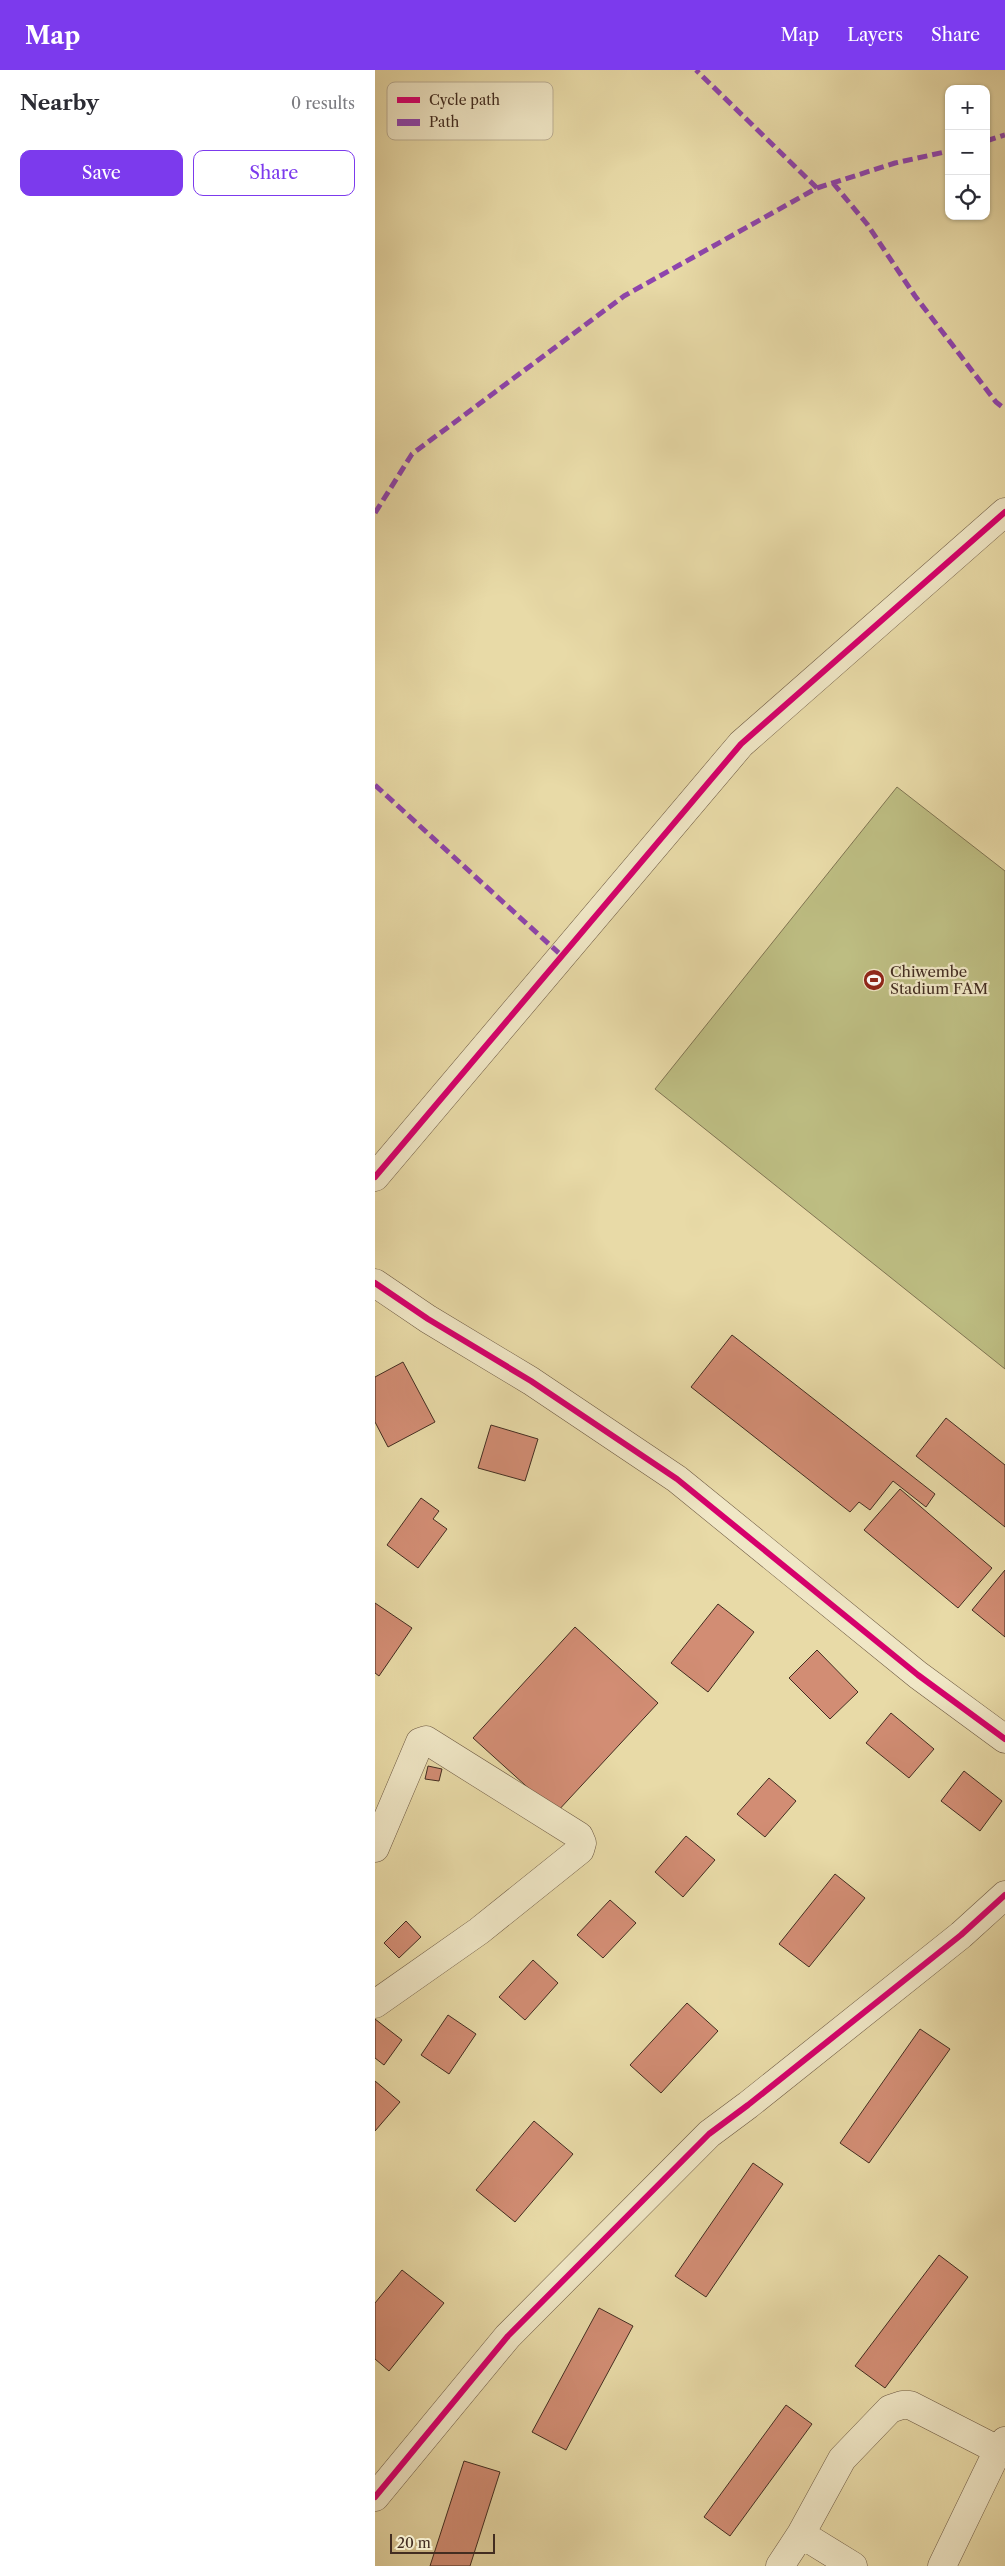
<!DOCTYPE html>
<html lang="en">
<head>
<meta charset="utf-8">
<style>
	:root { --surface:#fff; --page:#f7f7f7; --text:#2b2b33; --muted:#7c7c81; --line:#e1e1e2; --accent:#7c3aed }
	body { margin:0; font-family:"Libre Caslon Text",serif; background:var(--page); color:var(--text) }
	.controls { position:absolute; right:15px; top:15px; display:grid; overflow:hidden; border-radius:10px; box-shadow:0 1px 4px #0004 }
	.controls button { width:45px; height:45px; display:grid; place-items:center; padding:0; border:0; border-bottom:1px solid var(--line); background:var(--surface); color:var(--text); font:25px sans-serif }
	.scale { position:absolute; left:15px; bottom:12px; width:105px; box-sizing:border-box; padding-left:5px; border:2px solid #432d21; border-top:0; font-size:14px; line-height:18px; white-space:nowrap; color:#432d21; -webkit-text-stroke:4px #f0e7c6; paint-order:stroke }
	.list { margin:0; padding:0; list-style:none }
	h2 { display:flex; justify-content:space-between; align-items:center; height:65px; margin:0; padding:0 20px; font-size:21px }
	h2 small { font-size:16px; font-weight:400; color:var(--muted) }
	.actions { display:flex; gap:10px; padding:15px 20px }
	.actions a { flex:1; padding:11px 0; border:1px solid var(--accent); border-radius:10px; text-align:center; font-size:18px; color:var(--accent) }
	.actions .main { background:var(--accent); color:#fff }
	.icon { flex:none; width:28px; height:28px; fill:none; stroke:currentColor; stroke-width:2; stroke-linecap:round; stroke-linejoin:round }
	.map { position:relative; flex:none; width:630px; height:2496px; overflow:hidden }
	header { display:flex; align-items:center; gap:30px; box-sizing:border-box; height:70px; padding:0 25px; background:var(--accent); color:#fff }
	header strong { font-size:24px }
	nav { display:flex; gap:28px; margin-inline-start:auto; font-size:18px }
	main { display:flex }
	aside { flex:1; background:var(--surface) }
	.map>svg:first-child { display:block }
</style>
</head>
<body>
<header>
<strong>Map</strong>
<nav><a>Map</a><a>Layers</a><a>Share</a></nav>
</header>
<main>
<aside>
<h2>Nearby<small>0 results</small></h2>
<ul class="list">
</ul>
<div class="actions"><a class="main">Save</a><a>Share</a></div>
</aside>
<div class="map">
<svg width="630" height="2496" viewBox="0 0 630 2496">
	<rect width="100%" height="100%" fill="#e8daa7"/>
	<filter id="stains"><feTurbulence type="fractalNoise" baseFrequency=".004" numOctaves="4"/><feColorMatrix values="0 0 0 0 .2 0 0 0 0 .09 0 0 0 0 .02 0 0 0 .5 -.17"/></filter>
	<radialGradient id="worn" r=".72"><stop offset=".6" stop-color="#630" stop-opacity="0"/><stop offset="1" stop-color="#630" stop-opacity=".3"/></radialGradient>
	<path fill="#bdbd82" stroke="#807552" d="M522,717l108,84v498l-350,-280z"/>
	<path fill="#d28d74" stroke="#432d21" d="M357,1265l203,159 -9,13 -33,-26 -23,29 -11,-8 -9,10 -159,-125z
		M28,1292l32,60 -47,25 -13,-25v-45z
		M571,1348l59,47v62l-89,-71z
		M116,1355l47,14 -13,42 -47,-13z
		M525,1419l92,79 -34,40 -94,-78z
		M46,1428l18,13 -6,8 14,10 -29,39 -31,-23z
		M630,1500v67l-33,-27z
		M0,1533l37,25 -33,48 -4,-3z
		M343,1534l36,28 -46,60 -37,-29z
		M200,1557l83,76 -102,110 -83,-75z
		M442,1580l41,42 -28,27 -41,-41z
		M516,1643l43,36 -25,29 -43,-35z
		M53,1696l14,3 -3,12 -14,-2z
		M589,1701l38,30 -22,30 -39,-30z
		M394,1708l27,23 -31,36 -28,-23z
		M311,1766l29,24 -32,37 -28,-25z
		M460,1804l30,24 -56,69 -30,-23z
		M235,1830l26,23 -33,35 -26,-23z
		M31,1851l15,16 -22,21 -15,-15z
		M158,1890l25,23 -33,37 -26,-23z
		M312,1933l31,28 -57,62 -31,-28z
		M73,1945l28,19 -27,40 -28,-19z
		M0,1949l27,21 -18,25 -9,-7z
		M545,1959l30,20 -81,114 -29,-20z
		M0,2011l25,21 -25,29z
		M159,2051l39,33 -58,68 -39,-32z
		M378,2093l30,21 -77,113 -31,-21z
		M564,2185l29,22 -83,111 -30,-22z
		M27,2200l42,33 -55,68 -14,-12v-56z
		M224,2238l34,18 -67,124 -34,-18z
		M411,2335l26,19 -82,112 -26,-19z
		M89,2391l36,11 -30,94h-40z"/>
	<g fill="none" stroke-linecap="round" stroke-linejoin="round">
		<g stroke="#6c5842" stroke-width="29">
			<path id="minor" d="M0,1107l366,-433 264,-232
				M0,1213l53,36 103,62 146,98 241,196 87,64
				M0,1778l45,-106 6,-2 153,96 3,7 -2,7 -101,81 -104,73
				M0,2427l133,-161 201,-202 39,-29 213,-170 44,-40
				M405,2496l21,-32
				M478,2496l-52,-32 41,-75 48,-50 12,-4h8l88,45
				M567,2496l56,-116 7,-9"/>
		</g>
		<use href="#minor" stroke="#f0e7c6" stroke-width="28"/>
		<path stroke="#8e44ad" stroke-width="5" stroke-dasharray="10 5" stroke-linecap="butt" d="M611,71l19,-6
			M458,113l34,41 48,72 81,106 9,7
			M442,118l78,-25 54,-12
			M0,443l37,-59 212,-158 193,-108 -121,-118
			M0,715l186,170"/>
		<g stroke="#f0e7c6" stroke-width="9">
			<path id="cycleway" d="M0,1107l366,-433 264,-232
				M0,1213l53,36 103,62 146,98 241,196 87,64
				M0,2427l133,-161 201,-202 39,-29 213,-170 44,-40"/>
		</g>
		<use href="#cycleway" stroke="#d6006c" stroke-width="6"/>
	</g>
	<defs>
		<g id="stadium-disc" transform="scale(1.125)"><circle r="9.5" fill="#8f2418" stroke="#f0e7c6"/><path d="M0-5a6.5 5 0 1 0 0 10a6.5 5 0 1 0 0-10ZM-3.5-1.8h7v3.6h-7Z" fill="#fff"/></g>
	</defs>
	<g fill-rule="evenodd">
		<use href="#stadium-disc" x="499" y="910"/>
	</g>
	<g text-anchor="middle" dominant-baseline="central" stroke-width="4.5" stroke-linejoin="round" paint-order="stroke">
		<g font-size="15" fill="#432d21" stroke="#f0e7c6" text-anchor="start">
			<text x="515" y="901">Chiwembe<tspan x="515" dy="17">Stadium FAM</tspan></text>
		</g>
	</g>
	<rect x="12" y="12" width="166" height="58" rx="8" fill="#f0e7c6" stroke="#bcaf94" stroke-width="1"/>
	<rect x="22" y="27" width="23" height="6" fill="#d6006c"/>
	<rect x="22" y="49" width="23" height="7" fill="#8e44ad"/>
	<g font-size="14" fill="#432d21">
		<text x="54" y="35">Cycle path</text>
		<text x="54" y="57">Path</text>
	</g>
	<rect width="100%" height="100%" filter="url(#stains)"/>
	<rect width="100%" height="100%" fill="url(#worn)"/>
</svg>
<div class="controls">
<button>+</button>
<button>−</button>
<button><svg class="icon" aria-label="locate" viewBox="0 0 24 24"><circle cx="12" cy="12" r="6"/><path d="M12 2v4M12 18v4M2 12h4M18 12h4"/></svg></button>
</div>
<div class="scale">20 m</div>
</div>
</main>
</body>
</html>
